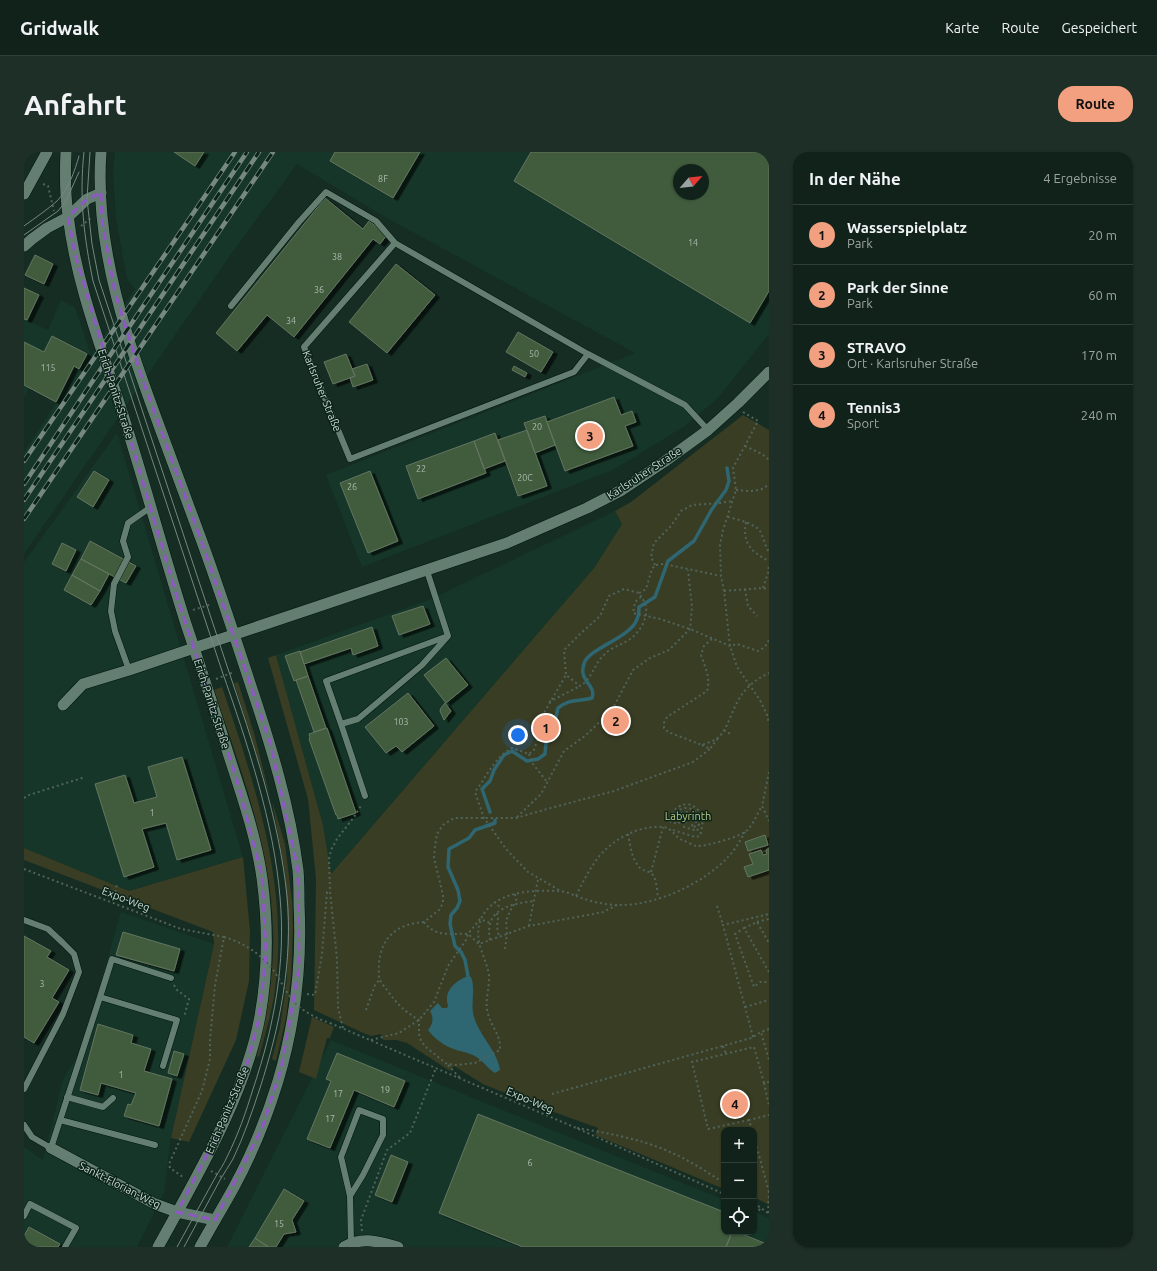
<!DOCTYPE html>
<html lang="de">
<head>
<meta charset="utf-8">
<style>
	:root { --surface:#10221a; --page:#1e2f27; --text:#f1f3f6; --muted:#9ca4a2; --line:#303f39; --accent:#f2a07f }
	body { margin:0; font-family:Ubuntu,sans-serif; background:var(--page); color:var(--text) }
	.controls { position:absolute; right:12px; bottom:12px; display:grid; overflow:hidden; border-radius:8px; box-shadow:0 1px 3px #0004 }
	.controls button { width:36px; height:36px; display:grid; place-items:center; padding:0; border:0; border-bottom:1px solid var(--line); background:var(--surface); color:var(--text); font:20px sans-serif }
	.compass { position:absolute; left:649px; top:12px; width:36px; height:36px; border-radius:50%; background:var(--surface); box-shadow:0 1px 3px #0004; rotate:62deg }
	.you { position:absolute; left:494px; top:583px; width:14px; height:14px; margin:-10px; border:3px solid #fff; border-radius:50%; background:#1a73e8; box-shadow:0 0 0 6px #1a73e833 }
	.badge { display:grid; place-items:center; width:26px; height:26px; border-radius:50%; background:var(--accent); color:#111; font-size:13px; font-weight:700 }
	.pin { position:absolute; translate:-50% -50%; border:2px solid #fff; box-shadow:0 1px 4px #0006 }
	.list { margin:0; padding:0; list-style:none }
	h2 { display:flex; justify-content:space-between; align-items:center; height:52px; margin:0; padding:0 16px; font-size:17px }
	h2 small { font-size:13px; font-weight:400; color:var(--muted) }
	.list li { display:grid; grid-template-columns:26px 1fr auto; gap:12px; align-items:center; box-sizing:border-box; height:60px; padding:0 16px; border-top:1px solid var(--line) }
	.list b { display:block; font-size:15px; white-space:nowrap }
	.list p { margin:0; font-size:13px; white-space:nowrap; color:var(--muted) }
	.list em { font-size:13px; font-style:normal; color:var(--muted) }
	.icon { flex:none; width:22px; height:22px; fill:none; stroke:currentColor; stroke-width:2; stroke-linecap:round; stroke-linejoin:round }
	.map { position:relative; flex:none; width:745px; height:1095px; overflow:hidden; border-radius:16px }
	header { display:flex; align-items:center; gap:24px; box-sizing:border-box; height:56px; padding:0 20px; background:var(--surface); border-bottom:1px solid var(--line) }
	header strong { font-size:19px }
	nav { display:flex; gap:22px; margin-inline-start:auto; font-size:14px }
	.intro { display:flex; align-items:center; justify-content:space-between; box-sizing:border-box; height:96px; padding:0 24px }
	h1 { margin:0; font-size:28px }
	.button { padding:10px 18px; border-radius:16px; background:var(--accent); color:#111; font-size:14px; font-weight:700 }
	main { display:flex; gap:24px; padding:0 24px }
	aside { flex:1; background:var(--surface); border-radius:16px; box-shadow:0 1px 3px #0004 }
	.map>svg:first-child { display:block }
</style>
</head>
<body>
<header>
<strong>Gridwalk</strong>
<nav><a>Karte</a><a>Route</a><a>Gespeichert</a></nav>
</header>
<div class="intro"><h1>Anfahrt</h1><a class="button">Route</a></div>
<main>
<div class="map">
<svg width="745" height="1095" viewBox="0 0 745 1095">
	<defs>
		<filter id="shadow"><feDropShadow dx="4.5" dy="2.5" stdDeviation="0" flood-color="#0009"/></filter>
	</defs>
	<rect width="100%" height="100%" fill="#152d23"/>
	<path fill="#153628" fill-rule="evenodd" d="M91,0h654v182l-51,64 -33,28 -72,44 -251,97 -36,-92 309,-122 -250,-136 -88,-53 -68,93 -205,297v-102l33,-50 -28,-14 -4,9 -1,-1v-77l24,11 13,-30 14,7 16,48 44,-66 -6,-7 -3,-8 -10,-56 -3,-47zM655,18h24v24h-24z
		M93,281l126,424 -114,34 -105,-43v-286z
		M591,359l7,13 -28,44 -263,306 -8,-49 -47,-170 155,-56z
		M97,760l93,32 -43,194 -7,55 -27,54h-113v-100l19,13 20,-81 17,-26z
		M307,888l393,160v32h30v-20l15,6v29h-542z"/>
	<path fill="#393d24" d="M719,263l26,15v775l-15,-8v-67h-30v59l-129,-54 3,-7 -58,-21 -57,-23 -29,-18 -4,5 -43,-28 -11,-3h-13l-2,-6 -10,2 -10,-4 -47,-22 2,-131 -8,-80 -40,-141 8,-3 47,170 8,49 263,-306 28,-44 -7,-13 16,-9z
		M214,530l16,51 17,67 -37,-117z
		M198,535c33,97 67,198 53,302 -3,23 -10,46 -16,68l-2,-1c10,-42 18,-86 16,-129 -3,-82 -33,-160 -59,-237z
		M248,649l13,43 7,57 1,26 -2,51 -5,40 -10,43 -4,-2 8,-32 7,-48 1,-54 -3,-52z
		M0,696l105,43 114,-34 7,74 -1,50 -13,59 -47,102 -18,-4 43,-194 -1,-12 -189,-72z
		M288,865l22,10 -4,11h-3l-11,41 -17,-7z"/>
	<path fill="#2e6672" d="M444,824l3,1c5,13 -1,27 3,40 5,18 24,35 26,53l-5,3c-7,-4 -11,-11 -17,-15 -8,-6 -18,-6 -27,-10 -9,-4 -17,-10 -23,-18 5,-6 6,-12 2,-19l8,-8 4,5h5l1,-2c-5,-15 7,-25 20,-30z"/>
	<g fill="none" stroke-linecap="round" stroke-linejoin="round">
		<path stroke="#2e6672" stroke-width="3.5" d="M466,660l-8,-23 8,-8 4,-11 10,-15 8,-4 15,10 11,-2 7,-5 1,-11 5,-4 7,-31c13,-10 20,-6 34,-10 5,-14 -16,-17 -7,-37 3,-5 9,-9 14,-12 11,-7 35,-18 38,-30 2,-4 2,-8 2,-12l16,-10 13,-36 26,-20 18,-32 14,-19 3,-9 -2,-13
			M444,824l-3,-16 -4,-8 -6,-6 -5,-22 1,-9 6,-7 3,-7 -2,-11 -10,-23 1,-18 20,-11 6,-8 20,-7v-3"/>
	</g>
	<path fill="#415c3c" stroke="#647561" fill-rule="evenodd" filter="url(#shadow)" d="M150,0h30l-9,14z
		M311,0h85l-27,46 -63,-37z
		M507,0h238v139l-19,32 -236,-142zM655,18h24v24h-24z
		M301,46l38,31 6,-8 18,14 -7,9 -7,-5 -79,98 -27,-22 -30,36 -21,-18z
		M11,103l18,9 -9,20 -19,-9z
		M372,112l39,31 -48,58 -38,-31z
		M0,136l15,7 -12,25 -3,-1z
		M494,180l35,20 -12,20 -35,-20z
		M28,184l35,18 -8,15 -5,-3 -18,36 -32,-17v-43l20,10z
		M322,202l9,22 -22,8 -9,-22z
		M343,212l6,16 -20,7 -3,-9 5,-2 -3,-7z
		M490,214l13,7 -2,4 -13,-7z
		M590,245l7,18 11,-4 4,11 -11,4 8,20 -68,25 -18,-49z
		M521,264l10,29 -20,8 -11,-30z
		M503,278l20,56 -29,10 -20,-56z
		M471,281l10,28 -21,8 -10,-28z
		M450,289l12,32 -68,26 -12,-33z
		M70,319l15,9 -16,27 -16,-10z
		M346,319l28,70 -30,12 -28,-70z
		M66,389l46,25 -10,17 -45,-24z
		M38,391l14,7 -10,21 -14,-7z
		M57,407l28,15 -9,17 -28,-16z
		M48,423l28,16 -9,14 -27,-15z
		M399,454l7,18 -31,11 -7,-19z
		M348,475l6,19 -25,9 -2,-7 -47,16 -4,-12z
		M276,499l8,25 -14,5 -9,-25z
		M422,506l22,27 -22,18 -22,-28z
		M284,524l18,52 -12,4 -18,-52z
		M384,541l26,33 -32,26 -6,-6 -10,7 -21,-26z
		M421,551l6,8 -7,9 -4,-9 1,-3z
		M303,576l29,85 -18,6 -1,-4h-1l-27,-76 1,-1 -1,-4z
		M158,605l29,93 -34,10 -11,-37 -24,6 12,38 -30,10 -29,-93 30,-9 9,28 23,-6 -9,-30z
		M741,683l3,10 -20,6 -3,-9z
		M745,696v22l-21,7 -4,-10 9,-3 -4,-10 12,-4 2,5 4,-1 -1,-4z
		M99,780l57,17 -6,22 -58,-16z
		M0,784l27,15 -4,6 22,13 -17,28 7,4 -25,41 -10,-6z
		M74,872l35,11 -2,8 20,6 -7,22 28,8 -13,47 -35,-10 4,-12 3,1 5,-12 -35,-10 -3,12 -18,-5z
		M150,899l10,3 -7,22 -9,-3z
		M313,901l68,28 -11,26 -40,-17 -24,58 -23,-9 24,-58 -5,-2z
		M454,962l246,98v20h8l-6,15h-203l-84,-34z
		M367,1003l17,7 -16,40 -17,-7z
		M260,1037l20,12 -12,19 4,12 -12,2 -8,13h-7l-14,-9z
		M5,1075l31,17 -2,3h-34v-11z
		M708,1080h5l32,13v2h-43z
		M231,1086l13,9h-19z"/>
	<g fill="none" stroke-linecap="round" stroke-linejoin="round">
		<g stroke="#00150c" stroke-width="7">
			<path id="service" d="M207,154l68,-84 27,-30 50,29 19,22
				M564,202l-14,18 -224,87 -46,-112 91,-104 193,111 97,51 23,25
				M403,419l21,65
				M424,484l-26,29 -64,54 -17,5 -15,-43z
				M105,518l-14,-39 -4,-20 3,-27 14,-27 -5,-16 5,-18 23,-16
				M317,572l24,72
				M0,768l24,9 15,14 11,11 5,18 -16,42 -39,75
				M76,845l12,-38 59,19
				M43,945l36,10 10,-9
				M36,968l95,25
				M0,973l8,12 19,11 49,-151 77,23 -14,46
				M326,1044l13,-21 20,-40v-16l-24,-9 -18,47 9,39 1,46
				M0,1064l6,-12 46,24 -11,19"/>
		</g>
		<g stroke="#00150c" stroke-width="12">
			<path id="minor" d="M39,553l20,-21 46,-14 65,-22
				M27,996l104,56 22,8 38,8
				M320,1095c18,-11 35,-5 54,0"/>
		</g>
		<g stroke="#00150c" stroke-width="12">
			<path id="tertiary" d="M0,42l23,-42
				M0,94l8,-7 15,-11 21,-11 19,-18 14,-6"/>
		</g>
		<g stroke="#00150c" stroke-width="12">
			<path id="secondary" d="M42,0c-1,21 -1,42 2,63 8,69 34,134 55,200 22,69 41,140 63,209 15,44 29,88 43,132 13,40 27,80 33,122 6,45 6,93 -2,138 -14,78 -64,162 -102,231
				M77,0c-7,97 27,190 60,279 13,36 27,72 40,108 18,49 34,98 50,147 20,60 39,121 47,184 1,11 1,23 1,34 3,59 -4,120 -21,177 -11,36 -26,73 -44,106 -11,20 -23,40 -34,60
				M170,496l313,-105 80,-35 35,-18 42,-28 44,-32 30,-27 31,-31"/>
		</g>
		<path stroke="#50645b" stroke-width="2" stroke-dasharray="2 3" stroke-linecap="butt" d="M19,32l5,2 6,25
			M57,74l10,-8
			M719,260l15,9
			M733,271l-24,45 3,22 -13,40 -3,15 1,31 3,15 6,55 7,21 23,33 7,15 2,9
			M721,294l17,8 7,6
			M712,338c12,1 24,3 33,-6
			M704,365c9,2 27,7 32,14 3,5 5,15 9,21
			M722,370c-4,21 5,30 23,39
			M631,413l-4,-8 3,-14 17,-17 10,-15 11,-6 28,-2 12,-2
			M739,436l5,-15 1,-9
			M721,437l3,17 9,10
			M700,439l39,-3 6,1
			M615,441l7,-4 6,-20 3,-4 9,-1 57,12
			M617,445l-6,5 -2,11 27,6 30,10 40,17 7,-2 21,7 7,-4 4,-7
			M169,458l19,-6
			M688,487l-8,7 -3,9c4,12 10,24 6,36l-40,26 -3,6v5l4,4 34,13c5,-2 12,-4 17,-8 5,-5 8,-12 11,-19 9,-22 16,-34 39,-45
			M192,527l18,-7
			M525,550l31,-16
			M700,578l8,5
			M678,593l8,4 8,-11
			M505,602l4,10 14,18
			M745,620l-7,34 7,15
			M0,646l5,-3 56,-18
			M493,665l24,-23 23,-43 21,-15 27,-26 21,-40 17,-12 19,-8 21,-21 2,-22 -4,-37
			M649,678l22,7 5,-1c4,-15 5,-26 -12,-32 -11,1 -16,7 -19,17l9,3 6,-9 8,3 1,4 -1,4 2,2c8,-15 -12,-23 -18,-8l-3,-1c6,-20 34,-11 24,12l-13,-4 2,-5
			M604,682c2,9 3,22 9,30 3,6 7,6 12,8 8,3 8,19 9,26
			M0,717l157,60 43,8 -9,48 -5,55v19l-8,32 -33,73 1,4 13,9
			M627,720l12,-45
			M535,738l-31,-18 -22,-23 -22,-31 -9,-26c12,-16 19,-34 37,-44l17,6 5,-4 3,-9 4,-23 25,-43 14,11c13,-8 14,-22 24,-31 7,-8 18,-10 26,-16 9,-6 18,-20 16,-32 -1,-5 -4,-9 -7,-14l-15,-4 -15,7 -9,20 -20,18 -16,16 2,25
			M491,742l2,9
			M552,744c13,5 28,9 42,9 37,1 85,-21 110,-48 7,-7 12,-16 17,-25
			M89,750l4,-18
			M470,750l8,7
			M593,753l-14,7 -74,14 -50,18 -11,-10c-17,-1 -32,4 -44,-12l15,-12 4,-7v-8l-9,-37 1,-12 2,-12 6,-9 11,-7h62l31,-9 67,-18 79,-29 17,-13
			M693,754l6,19
			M473,761l1,5 -1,9 2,9
			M400,770c-27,2 -43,15 -45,42 0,5 -1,12 1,16 1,3 5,7 7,10 10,14 17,21 32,30v14l2,7 6,7 20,16 9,1 19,-2 25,-13c1,-15 -8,-22 -12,-36 -4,-13 2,-26 1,-39 -2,-11 -6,-19 -9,-29 -7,-25 7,-44 31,-51 13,-4 34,-5 48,-4 5,0 12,3 17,5 6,-12 11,-23 19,-34 14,-21 42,-37 68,-35 9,1 11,9 19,13 4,1 10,5 14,6 9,1 42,-9 49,-14 8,-6 12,-18 17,-26
			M733,770l12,-3
			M505,774l9,-47
			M720,776l13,-6 12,21
			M466,788c-6,-31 20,-36 44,-39
			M481,797l2,-15 -1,-13 4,-10 5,-8
			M745,820l-25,-44 -9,6 19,53 6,-5h9
			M150,833l3,5 12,9 -5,18
			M283,842l8,1 7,-41 5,-62 3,-1
			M721,855l24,-7
			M342,858l9,-25 5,-6
			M306,871l244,104 150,67
			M319,876l-5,-20 -1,-49 -7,-68 -1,-32 2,-9 6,-11 17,-22 8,-13
			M745,877l-8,3 8,28
			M729,885l-30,-112 46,-11
			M347,888l28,-7 20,-13 15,-18 14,-36 18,-26 2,-6 12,-15 10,4
			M699,894l3,8
			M424,913l12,13
			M745,930l-5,1 5,23
			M528,942l199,-56 10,-6
			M725,968l-41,9 -16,-67 62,-15 10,36
			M553,976c31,5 64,11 93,24 19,8 37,20 54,31
			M728,978l-3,-10 20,-5
			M730,985l15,55
			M187,1019l14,8
			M730,1051l14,10
			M730,1055l8,4
			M744,1061l1,-21
			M338,1079l-1,-11 26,-70 23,-17 26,-65"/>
		<use href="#service" stroke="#647f72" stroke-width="6"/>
		<use href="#minor" stroke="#647f72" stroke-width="11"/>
		<use href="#tertiary" stroke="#647f72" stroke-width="11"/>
		<use href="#secondary" stroke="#647f72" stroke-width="11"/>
		<path stroke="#768880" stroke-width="1" d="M60,0c-5,45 0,85 9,129l129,390c25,71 52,152 58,226 6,66 -6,130 -27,192 -7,23 -15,46 -26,68 -3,7 -8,14 -12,21 -13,23 -25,46 -38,69
			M66,0l-3,47 5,45 7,36 129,389c25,74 51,149 59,227 6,65 -7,130 -27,192 -8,24 -16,48 -27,71 -4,7 -9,14 -13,21 -12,22 -24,45 -36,67
			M0,74c11,-8 23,-16 33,-25 11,-11 18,-30 22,-45
			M0,83l34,-24 8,-10 13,-29"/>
		<g stroke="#768880" stroke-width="4.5">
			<path id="rail" d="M0,309l211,-309
				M0,332l62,-93 161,-239
				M0,348l235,-348
				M0,367l249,-367"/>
		</g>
		<use href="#rail" stroke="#0b241a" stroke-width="3" stroke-dasharray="9" stroke-linecap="butt"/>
		<path stroke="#50645b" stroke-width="2" stroke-dasharray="2 3" stroke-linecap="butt" d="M200,785c21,6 40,19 52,37 7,11 12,22 21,31 9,8 21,14 33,18"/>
	</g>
	<path fill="none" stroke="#8f58c4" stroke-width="3" stroke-dasharray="8 5" stroke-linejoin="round" d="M77,41l1,28 13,72 28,88 57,156 70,205 28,129 1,97 -18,101 -19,59 -47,92 -38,-8 40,-76 31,-75 11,-43 7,-65 -4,-77 -26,-99 -59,-180 -102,-343 -7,-37 19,-18z"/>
	<g text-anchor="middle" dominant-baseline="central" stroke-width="3" stroke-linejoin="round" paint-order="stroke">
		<g font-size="9" fill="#a9baad">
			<text x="359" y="27">8F</text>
			<text x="669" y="91">14</text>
			<text x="313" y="105">38</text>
			<text x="295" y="138">36</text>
			<text x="267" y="169">34</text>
			<text x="510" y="202">50</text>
			<text x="24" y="216">115</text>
			<text x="513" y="275">20</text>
			<text x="397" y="317">22</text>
			<text x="501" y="326">20C</text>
			<text x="328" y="335">26</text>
			<text x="377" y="570">103</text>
			<text x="128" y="661">1</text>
			<text x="18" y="832">3</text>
			<text x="97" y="923">1</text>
			<text x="361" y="938">19</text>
			<text x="314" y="942">17</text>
			<text x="306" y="967">17</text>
			<text x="506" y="1011">6</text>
			<text x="255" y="1072">15</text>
		</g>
		<g font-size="11" fill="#ccdad3" stroke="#0b241a">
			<text transform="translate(298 239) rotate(68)">Karlsruher Straße</text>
			<text transform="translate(92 242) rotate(72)">Erich-Panitz-Straße</text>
			<text transform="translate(620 321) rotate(-33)">Karlsruher Straße</text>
			<text transform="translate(188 552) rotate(72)">Erich-Panitz-Straße</text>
			<text transform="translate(102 747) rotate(21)">Expo-Weg</text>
			<text transform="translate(506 948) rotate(23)">Expo-Weg</text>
			<text transform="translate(203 958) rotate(-67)">Erich-Panitz-Straße</text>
			<text transform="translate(96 1033) rotate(27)">Sankt-Florian-Weg</text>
		</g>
		<g font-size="11" fill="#bcc782" stroke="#0b241a">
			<text x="664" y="664">Labyrinth</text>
		</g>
	</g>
</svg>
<div class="controls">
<button>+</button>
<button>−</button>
<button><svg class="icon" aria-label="locate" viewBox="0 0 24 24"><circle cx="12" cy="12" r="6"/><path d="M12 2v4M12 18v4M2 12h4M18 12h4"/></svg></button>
</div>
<svg class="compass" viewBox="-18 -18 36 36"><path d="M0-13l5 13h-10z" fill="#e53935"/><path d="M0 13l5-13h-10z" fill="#9ca4a2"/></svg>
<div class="you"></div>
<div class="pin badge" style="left:522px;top:576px">1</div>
<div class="pin badge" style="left:592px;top:569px">2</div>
<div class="pin badge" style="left:566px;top:284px">3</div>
<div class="pin badge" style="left:711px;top:952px">4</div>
</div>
<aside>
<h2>In der Nähe<small>4 Ergebnisse</small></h2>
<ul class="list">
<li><span class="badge">1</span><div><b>Wasserspielplatz</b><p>Park</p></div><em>20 m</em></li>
<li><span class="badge">2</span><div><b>Park der Sinne</b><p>Park</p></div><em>60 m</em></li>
<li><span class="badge">3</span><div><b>STRAVO</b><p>Ort · Karlsruher Straße</p></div><em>170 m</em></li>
<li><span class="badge">4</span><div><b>Tennis3</b><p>Sport</p></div><em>240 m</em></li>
</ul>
</aside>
</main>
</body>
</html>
